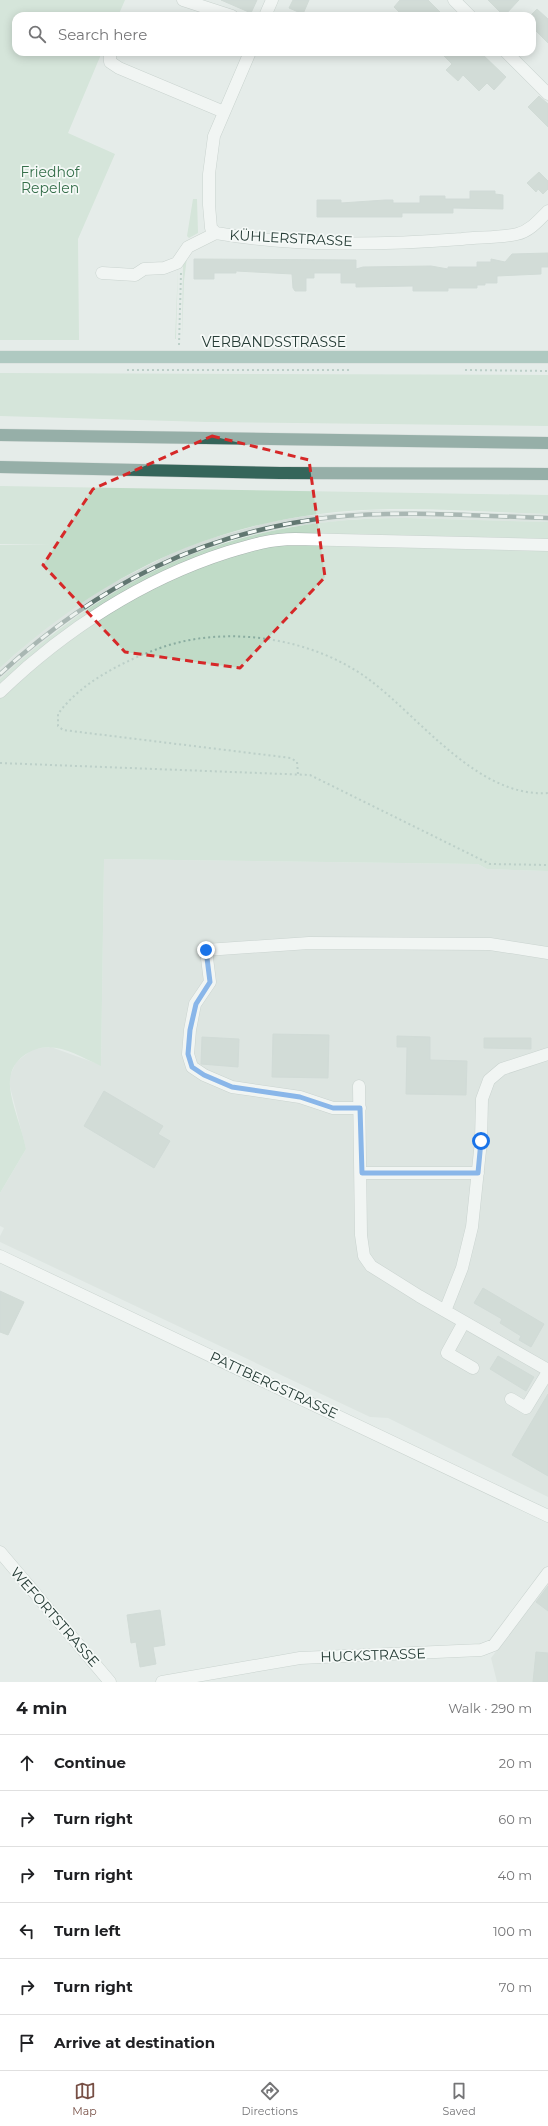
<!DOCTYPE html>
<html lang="en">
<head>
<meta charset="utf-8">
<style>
	:root { --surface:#fff; --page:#f6f6f6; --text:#202124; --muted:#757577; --line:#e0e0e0; --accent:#774f45 }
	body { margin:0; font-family:Montserrat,sans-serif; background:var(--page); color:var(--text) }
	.stop { position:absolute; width:12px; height:12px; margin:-9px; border:3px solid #1a73e8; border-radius:50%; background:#fff }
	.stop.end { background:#1a73e8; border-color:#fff; box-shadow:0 1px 4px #0008 }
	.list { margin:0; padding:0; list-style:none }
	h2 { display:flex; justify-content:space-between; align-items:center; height:52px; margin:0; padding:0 16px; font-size:17px }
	h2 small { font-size:13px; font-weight:400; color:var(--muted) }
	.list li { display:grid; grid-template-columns:26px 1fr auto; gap:12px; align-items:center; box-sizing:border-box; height:56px; padding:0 16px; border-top:1px solid var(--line) }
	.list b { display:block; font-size:15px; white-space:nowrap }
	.list em { font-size:13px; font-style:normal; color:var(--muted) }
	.icon { flex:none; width:22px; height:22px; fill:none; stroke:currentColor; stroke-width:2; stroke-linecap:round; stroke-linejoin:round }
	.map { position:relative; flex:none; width:548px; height:1682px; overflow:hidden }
	.search { position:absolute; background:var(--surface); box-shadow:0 2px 10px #0003; left:12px; right:12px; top:12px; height:44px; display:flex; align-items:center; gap:10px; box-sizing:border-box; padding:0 14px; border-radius:12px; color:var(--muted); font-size:15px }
	.sheet { height:388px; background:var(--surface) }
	nav { display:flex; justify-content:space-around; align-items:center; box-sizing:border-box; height:56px; border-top:1px solid var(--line); background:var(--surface); font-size:11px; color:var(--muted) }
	nav a { display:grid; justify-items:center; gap:2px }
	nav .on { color:var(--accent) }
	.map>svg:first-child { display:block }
</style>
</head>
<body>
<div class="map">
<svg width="548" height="1682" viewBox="0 0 548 1682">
	<rect width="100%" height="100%" fill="#e5ece9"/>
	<path fill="#d3dcd8" d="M373,510l175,4v8l-143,-4 -49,1 -68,8 -55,12 -76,30 -55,30 -44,30 -58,50v-11l31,-28 35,-27 43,-28 69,-35 34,-12 57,-16 36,-6z
		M104,859l374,5 9,5 61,2v626l-160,-79 -18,-1 -370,-175v-6l4,-8 -4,-2v-33l26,-44 -16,-62v-11l6,-14 17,-13 18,-2 50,18z
		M548,1582v100h-51l-6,-24z"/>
	<path fill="#c0dbc7" d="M0,0h125l-7,16h-102v36h86l-34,81 47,21 -37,85 1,101h-79z
		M193,199h4l1,34 -9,5 -2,-2z
		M188,249l-4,32 -2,58 1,-82z
		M178,266l-2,73h-1z
		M0,373l548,2v51l-341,-4 -207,-6z
		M0,486l548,9v19c-66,-2 -134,-8 -200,-3 -137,11 -247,64 -348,157v-123h52l-52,-1z
		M405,518l143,4v349l-61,-2 -9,-5 -374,-5 -3,207c-27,-12 -52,-30 -79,-9 -9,7 -13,18 -12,30 2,20 12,41 16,62l-26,44v-514c120,-111 241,-161 405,-161z"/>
	<path fill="#bac7c2" stroke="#b8c5bf" d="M221,0h36l-6,13z
		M293,0h16l-6,14 -14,-6z
		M400,0h28l16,16h-41l-9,-9z
		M488,0h31l-15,16z
		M537,9l11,10v24l-16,-16 4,-6 -5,-6z
		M440,52h40l26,25 -12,13 -7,-7 -8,8 -16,-16 -5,6 -12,-11 6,-6z
		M539,96l9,8v23l-20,-20z
		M539,172l9,9v8l-5,5 -5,-5 -2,3 -9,-9z
		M470,191h25v3l8,1v14l-50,-1v5h-51v4h-85v-17h24v3l44,-3h8v3h27v-7h25v3h25z
		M548,253v14h-7v7l-44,2v7h-12v2h-8v3h-29v3h-35v-5l-57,1v-4h-15v-10h-27v5h-8v13h-11l-2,-3 -1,-14 -56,-3v2h-22v6h-20v-20l162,1v9l7,-2 68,-1 17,3v-2h29v-5h14v-3l14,3 7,-8z
		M273,1034l56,1 -1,43 -56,-1z
		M397,1036l33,1v23l37,1 -1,34 -60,-1 1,-47h-10z
		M202,1037l37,2 -1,28 -37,-3z
		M484,1038h47v11l-47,-1z
		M104,1091l59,35 -5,8 12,7 -16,27 -70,-42z
		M483,1288l61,36 -13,23 -12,-7 2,-4 -21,-13 2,-4 -28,-16z
		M0,1291l24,11 -16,33 -8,-3z
		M498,1356l36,21 -8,14 -36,-22z
		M548,1394v82l-36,-21z
		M548,1586v25l-12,-9z
		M160,1610l5,35 -12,2 3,17 -16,3 -4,-25 -5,1 -4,-28z
		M536,1652l12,1v29h-15z"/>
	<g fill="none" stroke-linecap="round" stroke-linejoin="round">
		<g stroke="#a8b4b0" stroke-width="13">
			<path id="minor" d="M183,0l49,16
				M454,0l16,16
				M265,16l7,-16
				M110,52v10l9,6 105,44
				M250,52l-36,84 -5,38v31l2,23 5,5c80,14 165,12 246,6 17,-2 38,-1 55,-5 13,-3 22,-14 31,-23
				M506,52l42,42
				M102,273l33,2 9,-6 20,-1 13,-5 11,-16 28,-14
				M0,692c64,-62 143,-113 228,-140 23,-7 43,-13 67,-13l253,6
				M359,1086l2,149 3,21 7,10 48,30 129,74
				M360,1108h-27l-33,-11 -68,-10 -28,-12 -12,-8 -4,-13 2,-24 5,-26 15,-22 -4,-32 103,-7 181,1 58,9
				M362,1173h116
				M0,1256l548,260
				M445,1311l17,-43 10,-41 9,-86 1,-42 7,-19 13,-11 46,-15
				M464,1322l-17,31 26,15
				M511,1399l15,9 22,-36
				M0,1552l110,130
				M162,1682l138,-24 181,-8 13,-5 54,-72"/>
		</g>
		<g stroke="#c2c8c7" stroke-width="13">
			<path id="major" d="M0,357h548"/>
		</g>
		<g stroke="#c2c8c7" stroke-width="13">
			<path id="highway" d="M0,435l548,8
				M0,467l280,6 268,1"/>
		</g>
		<path stroke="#89aca0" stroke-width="2" stroke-dasharray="2 3" stroke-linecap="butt" d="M179,345l2,-72
			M127,370h222
			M465,370l83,1
			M0,763l310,12 180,89 58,1
			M298,774l-1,-12 -6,-4 -228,-28 -5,-4v-12c23,-32 66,-53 102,-66 67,-24 155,-10 211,33 50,38 108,117 177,112"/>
		<use href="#minor" stroke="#fff" stroke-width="12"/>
		<use href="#major" stroke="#6e9d90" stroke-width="12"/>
		<use href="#highway" stroke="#35655a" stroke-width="12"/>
		<g stroke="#617771" stroke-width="4.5">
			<path id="rail" d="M0,674c97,-89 202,-142 333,-157 71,-7 144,-1 215,1"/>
		</g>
		<use href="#rail" stroke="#f5f9f7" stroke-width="3" stroke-dasharray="9" stroke-linecap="butt"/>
	</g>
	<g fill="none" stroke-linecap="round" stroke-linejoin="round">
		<path stroke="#1a73e8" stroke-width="5" d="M206,950l4,32 -14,22 -6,26 -2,24 4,13 12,8 28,12 68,10 33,11h27l2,65h116l3,-32"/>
	</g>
	<path d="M0 0H548V1682H0ZM212,436l97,24 16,117 -85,91 -115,-16 -82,-87 50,-76z" fill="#e5ece9" fill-opacity=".55" fill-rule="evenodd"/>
	<path fill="none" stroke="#d62828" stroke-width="3" stroke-dasharray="8 5" stroke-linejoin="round" d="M212,436l97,24 16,117 -85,91 -115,-16 -82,-87 50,-76z"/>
	<g text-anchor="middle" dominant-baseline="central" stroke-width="3.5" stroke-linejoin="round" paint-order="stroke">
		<g font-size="14" fill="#356f4a" stroke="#f5f9f7">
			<text x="50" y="172">Friedhof<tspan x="50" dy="16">Repelen</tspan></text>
		</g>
		<g font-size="14" fill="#263c36" stroke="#f5f9f7">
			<text transform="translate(291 238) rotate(3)">KÜHLERSTRASSE</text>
			<text x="274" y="342">VERBANDSSTRASSE</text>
			<text transform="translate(274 1385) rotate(25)">PATTBERGSTRASSE</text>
			<text transform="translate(55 1617) rotate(49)">WEFORTSTRASSE</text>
			<text transform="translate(373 1655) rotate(-2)">HUCKSTRASSE</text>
		</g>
	</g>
</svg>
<div class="stop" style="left:481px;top:1141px"></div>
<div class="stop end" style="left:206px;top:950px"></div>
<div class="search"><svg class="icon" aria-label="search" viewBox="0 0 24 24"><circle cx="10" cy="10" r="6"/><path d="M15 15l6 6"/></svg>Search here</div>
</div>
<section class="sheet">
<h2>4 min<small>Walk · 290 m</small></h2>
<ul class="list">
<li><svg class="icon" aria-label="ahead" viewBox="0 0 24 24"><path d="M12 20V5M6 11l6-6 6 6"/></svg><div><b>Continue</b></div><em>20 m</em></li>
<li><svg class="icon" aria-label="right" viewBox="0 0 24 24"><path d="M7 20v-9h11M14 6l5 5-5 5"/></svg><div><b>Turn right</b></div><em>60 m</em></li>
<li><svg class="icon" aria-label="right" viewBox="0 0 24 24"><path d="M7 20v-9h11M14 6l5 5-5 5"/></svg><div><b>Turn right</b></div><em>40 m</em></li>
<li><svg class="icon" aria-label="left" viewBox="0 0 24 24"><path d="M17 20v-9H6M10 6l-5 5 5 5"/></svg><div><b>Turn left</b></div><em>100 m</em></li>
<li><svg class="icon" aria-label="right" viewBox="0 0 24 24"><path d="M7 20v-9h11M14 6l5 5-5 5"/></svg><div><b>Turn right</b></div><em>70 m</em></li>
<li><svg class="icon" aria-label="arrive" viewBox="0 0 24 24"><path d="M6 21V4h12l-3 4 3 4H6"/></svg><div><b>Arrive at destination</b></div></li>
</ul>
</section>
<nav>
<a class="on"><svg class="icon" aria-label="map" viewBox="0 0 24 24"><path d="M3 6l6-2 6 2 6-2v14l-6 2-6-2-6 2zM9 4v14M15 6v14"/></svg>Map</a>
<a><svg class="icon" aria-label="directions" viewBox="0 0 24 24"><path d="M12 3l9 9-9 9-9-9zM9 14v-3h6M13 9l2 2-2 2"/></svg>Directions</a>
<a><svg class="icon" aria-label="saved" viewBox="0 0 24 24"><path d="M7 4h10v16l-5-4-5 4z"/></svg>Saved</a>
</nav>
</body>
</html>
